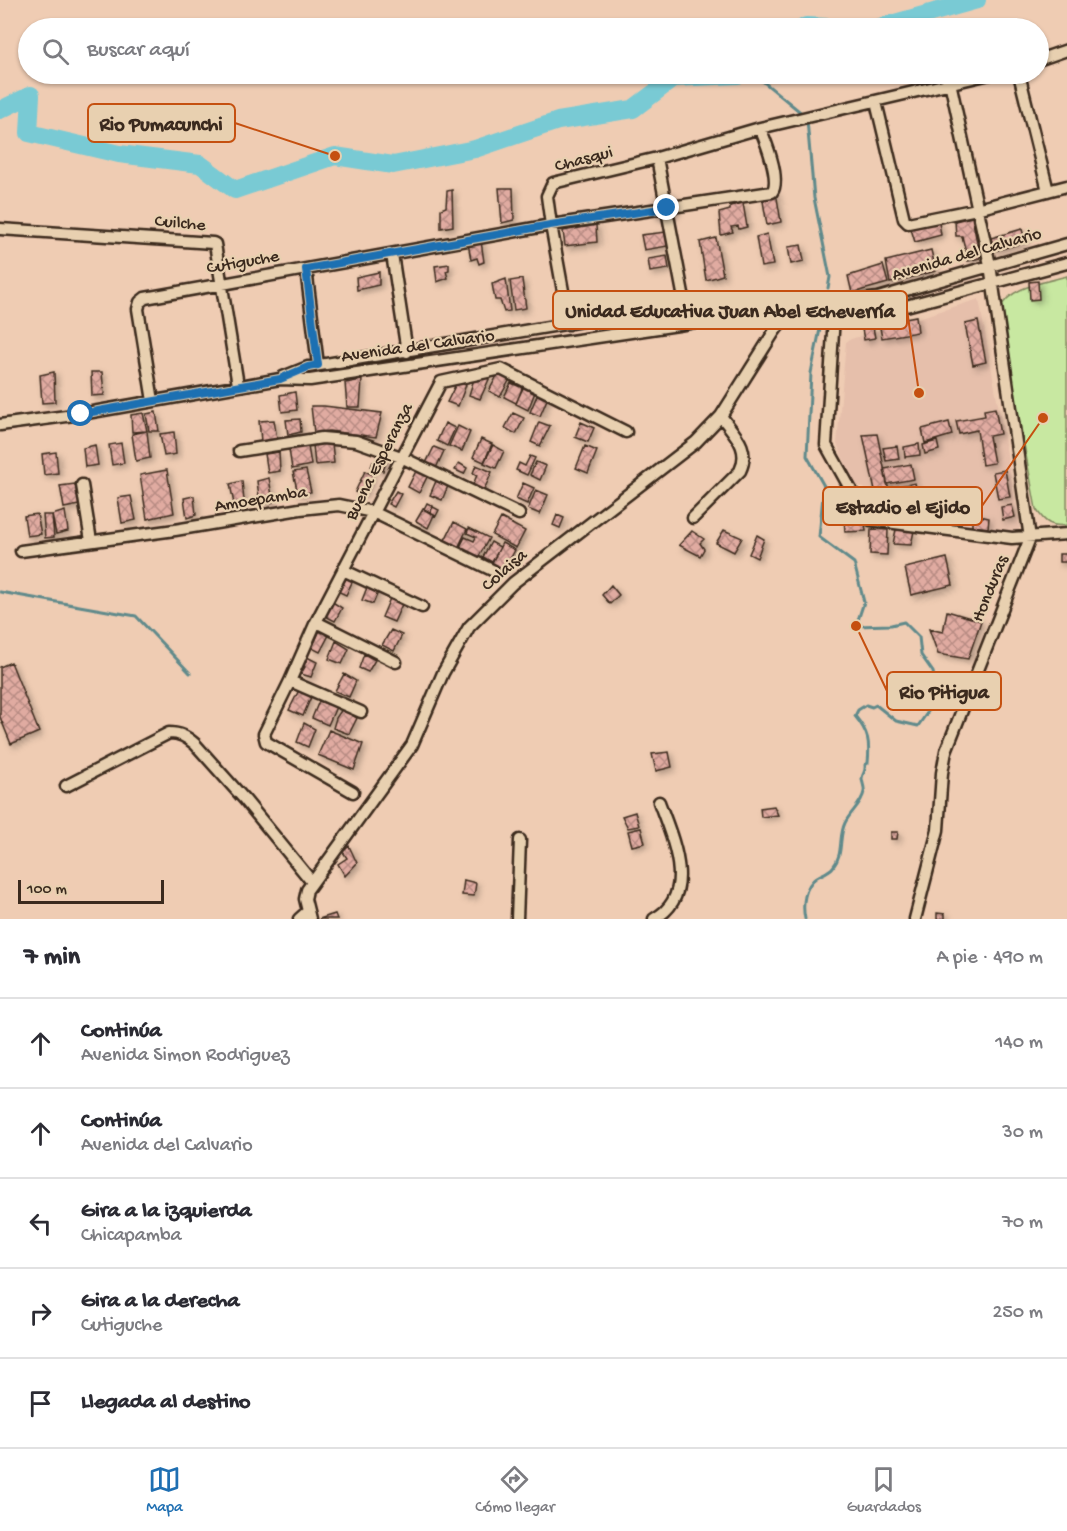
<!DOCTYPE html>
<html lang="es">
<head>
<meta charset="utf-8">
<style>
	:root { --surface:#fff; --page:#f2f2f3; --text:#2b2b33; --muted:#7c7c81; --line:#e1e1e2; --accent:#1f6fb2 }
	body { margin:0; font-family:"Gochi Hand",sans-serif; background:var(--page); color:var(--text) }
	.scale { position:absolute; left:18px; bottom:15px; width:146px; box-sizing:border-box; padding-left:6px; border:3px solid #3b2a1e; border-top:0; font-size:16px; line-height:21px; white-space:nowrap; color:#3b2a1e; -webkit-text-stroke:4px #e8d0b0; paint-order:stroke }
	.stop { position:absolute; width:18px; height:18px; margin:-14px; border:4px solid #1f6fb2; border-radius:50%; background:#fff }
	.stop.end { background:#1f6fb2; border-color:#fff; box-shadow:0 2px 6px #0008 }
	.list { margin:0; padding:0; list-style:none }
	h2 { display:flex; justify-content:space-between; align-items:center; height:78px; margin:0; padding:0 24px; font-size:26px }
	h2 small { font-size:20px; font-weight:400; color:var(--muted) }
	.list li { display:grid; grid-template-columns:39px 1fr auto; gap:18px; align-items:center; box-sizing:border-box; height:90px; padding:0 24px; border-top:2px solid var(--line) }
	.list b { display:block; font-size:22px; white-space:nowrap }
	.list p { margin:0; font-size:20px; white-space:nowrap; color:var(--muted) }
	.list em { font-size:20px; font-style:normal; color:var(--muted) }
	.icon { flex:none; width:33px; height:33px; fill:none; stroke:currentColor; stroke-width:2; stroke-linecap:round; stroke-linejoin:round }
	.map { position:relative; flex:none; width:1067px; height:919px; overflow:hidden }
	.search { position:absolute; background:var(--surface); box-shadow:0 2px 4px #0004; left:18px; right:18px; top:18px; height:66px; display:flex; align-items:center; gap:15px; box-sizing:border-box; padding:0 21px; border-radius:33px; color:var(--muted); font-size:22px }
	.sheet { height:528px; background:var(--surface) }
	nav { display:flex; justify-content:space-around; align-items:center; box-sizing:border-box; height:84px; border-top:2px solid var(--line); background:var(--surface); font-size:16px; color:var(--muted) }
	nav a { display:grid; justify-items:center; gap:3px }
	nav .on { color:var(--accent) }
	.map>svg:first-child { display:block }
</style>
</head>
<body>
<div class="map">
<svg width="1067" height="919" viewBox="0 0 1067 919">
	<defs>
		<pattern id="building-cross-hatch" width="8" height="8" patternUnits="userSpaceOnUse" patternTransform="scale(1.5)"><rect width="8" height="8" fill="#e0aba1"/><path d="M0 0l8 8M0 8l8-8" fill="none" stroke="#b78b83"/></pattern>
		<filter id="shadow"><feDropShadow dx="3" dy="3" stdDeviation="3" flood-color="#0004"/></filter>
	</defs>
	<rect width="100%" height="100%" fill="#efccb3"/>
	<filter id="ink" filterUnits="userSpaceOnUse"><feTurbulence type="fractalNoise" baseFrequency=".0167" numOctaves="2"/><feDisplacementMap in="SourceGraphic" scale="12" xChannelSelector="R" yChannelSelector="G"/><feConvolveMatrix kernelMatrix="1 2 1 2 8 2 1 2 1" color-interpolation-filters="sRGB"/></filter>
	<g filter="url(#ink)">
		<path fill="#e6bfab" d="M979,299l41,228 -4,7 -147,-20 1,-20 -6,-6 -10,-4 -17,-40 9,-102 5,-3z"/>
		<path fill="#c8e8a1" stroke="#828960" stroke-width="1.5" d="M1067,276v249c-16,2 -22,-2 -31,-16l-37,-199c11,-24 44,-27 68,-34z"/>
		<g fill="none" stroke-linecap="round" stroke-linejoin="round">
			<path stroke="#608a8b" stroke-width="3" d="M754,74l50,41
				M807,120l7,78 16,79 -2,11
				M0,592l136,24 54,57
				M805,919c-3,-14 -1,-33 12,-42 5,-3 12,-5 16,-10 11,-13 5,-30 12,-44 5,-11 17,-19 19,-31 1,-5 -2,-9 -2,-14 1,-6 4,-6 3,-13l3,-2c2,-21 1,-30 -13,-47l3,-6 8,-5 6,2 4,-2 20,16 22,5 20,-29 -5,-25 -12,-17 -2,-18 -15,-15 -13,3 -35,1 8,-24 -10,-39 -35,-26 5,-51 -17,-30 4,-83 9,-44"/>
			<path stroke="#79cad4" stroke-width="18" d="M803,28l3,-2 40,2
				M877,28l100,-28
				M0,110l31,-15 -2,38 90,21 81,10 35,26 100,-34 58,9 82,-16 83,-28 75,-12 41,-31 64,-3 3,-1"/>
		</g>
		<path fill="url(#building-cross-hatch)" stroke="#3b2a1e" stroke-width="1.5" filter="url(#shadow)" d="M499,188h14l1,32 -12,3z
			M452,190l1,36 -12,2v-19l5,-2 1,-16z
			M776,192l5,30 -14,3 -5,-30z
			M743,203l4,24 -8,2 -1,-3 -7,1 2,5 -12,3 -2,-22 11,-3v-4z
			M972,217l8,41 -12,3 -6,-25h-6l-1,-15z
			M939,222l2,13 -26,7 -4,-13z
			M596,225l1,17 -32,4 -2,-15z
			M1022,229l3,13 -31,9 -3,-13z
			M666,232l2,14 -24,4 -3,-15z
			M767,234l6,31 -12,2 -5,-30z
			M716,238l7,37 -17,5 -6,-38z
			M481,241l3,21 -5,2 -2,-6 -6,2 -3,-17z
			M801,245l3,16 -13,3 -3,-17z
			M931,250l5,21 -46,12 -4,-22z
			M667,256l2,13 -19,3 -2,-13z
			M449,264v6l-3,1 2,7 -11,4 -2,-16z
			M883,265l5,18 -36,10 -4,-17z
			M379,272v13l-22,5 -1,-13z
			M506,279l4,32 -6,1 -4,-12h-5l-3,-16z
			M522,279l4,29 -12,2 -4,-29z
			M1038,281l1,18 -9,1 -1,-18z
			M916,316l2,16 -36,6 -3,-15z
			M978,321l8,41 -13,3 -8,-41z
			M873,327l2,11 -11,2 -2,-11z
			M54,372l1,30 -13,1 -2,-28z
			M91,372h11l2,23 -12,1z
			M499,372l11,7 -10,18 -11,-6z
			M491,375l-11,24 -11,-4 5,-16z
			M362,380l-2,27h-13l-2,-24z
			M457,382l9,3 -8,21 -11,-4z
			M511,383l12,5 -7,15 -12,-6z
			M523,386l12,6 -7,18 -12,-6z
			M295,392l2,18 -15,2 -2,-17z
			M538,393l10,4 -8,19 -10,-4z
			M311,406h13l58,7 -6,24 -47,-6 -15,2z
			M995,408l5,26 -11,2 5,27 -12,2 -5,-35 -18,4 -3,-13 29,-5 -1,-6z
			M156,412l3,19h-10l-3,-17z
			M143,413l4,18 -15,1 -1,-17z
			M513,413l11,5 -8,16 -11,-6z
			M300,419l1,13 -13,3 -2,-15z
			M274,420l3,19 -16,2 -2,-20z
			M539,422l11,4 -10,20 -9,-4z
			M581,422l13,6 -6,14 -13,-5z
			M949,422l3,13 -27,8 -3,-14z
			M445,423l10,5 -8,18 -10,-5z
			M458,426l12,6 -8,19 -13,-5z
			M147,431l3,27 -14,3 -4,-27z
			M174,432l2,22 -12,2 -4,-22z
			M877,434l14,67 -13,3 -15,-69z
			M481,439l11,5 -8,18 -11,-5z
			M937,441l2,9 -14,4 -2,-9z
			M121,443l3,20 -12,2 -3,-20z
			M332,443l2,20 -19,2 -2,-20z
			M919,444l1,11 -15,2 -1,-10z
			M95,445l3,20 -13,2 -2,-19z
			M493,445l11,6 -8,17 -12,-5z
			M308,446l3,19 -19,4 -3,-20z
			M585,446l12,5 -9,22 -12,-5z
			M897,446l2,13 -13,2 -3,-13z
			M434,447l10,4 -8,17 -10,-5z
			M56,452l2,21 -14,2 -2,-21z
			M279,452l1,19 -12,2 -3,-19z
			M381,452l8,2 -6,17 -12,-4 2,-5 4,1z
			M530,456l5,2 -8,17 -11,-5 3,-7 6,3z
			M536,462l10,4 -6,14 -10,-5z
			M459,463l8,5 -3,6 -9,-4z
			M911,464l3,15 -27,5 -3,-15z
			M476,465l16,7 -9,20 -11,-5 5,-12 -4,-2z
			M417,469l11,6 -9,18 -11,-6z
			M167,470l7,43 -27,6 -7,-44z
			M306,470l5,22 -13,2 -5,-22z
			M1005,470l5,27 -12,2 -5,-27z
			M365,471l8,4 -10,20 -8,-3z
			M269,478l4,24 -9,2 -1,-8 -4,1 -2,-16z
			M242,481l2,20 -10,3 -4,-20z
			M436,481l12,5 -6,14 -12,-5z
			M523,483l11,5 -7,16 -11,-5z
			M915,483l3,13 -27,5 -3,-13z
			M75,484l4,21 -15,3 -4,-22z
			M536,490l12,5 -8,19 -12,-5z
			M396,491l5,3 -7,13 -6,-3z
			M131,496l5,24 -14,3 -4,-25z
			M194,496l2,19 -9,3 -3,-20z
			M427,503l6,3 -3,6 -6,-3z
			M1012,505l3,12 -12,3 -2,-13z
			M433,507l6,3 -3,6 -6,-3z
			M423,509l11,6 -6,13 -12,-7z
			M65,511l3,20 -12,3 -4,-19z
			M37,514l4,20 -14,2 -3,-20z
			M972,514l17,4 -1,10 -16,-2z
			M43,515h9l2,22 -9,1z
			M557,515l7,3 -4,10 -7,-3z
			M844,517h20l2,14 -21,1z
			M501,518l24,13 -9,17 -24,-13z
			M454,522l13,7 -10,21 -6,-2 2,-4 -8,-4z
			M469,528l20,10 -11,20 -19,-9 6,-12 9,4 2,-4 -9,-4z
			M871,529l17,1 -1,25 -17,-1z
			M896,529l18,2 -3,14 -18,-1z
			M724,530l18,8 -8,14 -18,-9z
			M692,531l12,8 -4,4 4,6 -4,7 -21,-11z
			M757,535l7,4 -7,19 -8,-4z
			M491,542l9,5 -8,15 -9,-5z
			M502,543l13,7 -11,20 -12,-7z
			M1059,554h8v8h-8z
			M947,558l6,27 -42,10 -6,-27z
			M343,573l11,5 -8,17 -11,-5z
			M368,585l11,5 -6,14 -11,-4z
			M611,585l8,10 -9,9 -8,-9z
			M391,596l12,6 -9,20 -12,-5z
			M331,601l11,7 -7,13 -10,-5z
			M947,611l34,10 -13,38 -30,-5 -9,-25 14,3z
			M320,630l9,5 -9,17 -8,-4z
			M391,630l11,5 -8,16 -12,-6z
			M336,641l13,8 -7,15 -13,-5z
			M364,654l11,6 -7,12 -9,-4z
			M307,657l10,5 -6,15 -10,-3 4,-7 -2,-2z
			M11,662l28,70 -28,12 -11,-27v-50z
			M344,674l12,7 -7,16 -14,-6z
			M299,690l12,7 -8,19 -14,-6z
			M319,701l17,6 -8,18 -16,-7z
			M342,709l15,9 -8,16 -16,-6 3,-10z
			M304,723l11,6 -7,18 -11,-5z
			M329,730l34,14 -9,26 -36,-15z
			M669,752l3,15 -16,4 -4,-17z
			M774,806l4,9 -17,2 -1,-9z
			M635,812l4,14 -11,2 -6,-12z
			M641,828l4,15 -13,3 -4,-15z
			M891,832h7l-1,7h-6z
			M349,846l8,17 -12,13 -7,-12 9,-6 -4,-6z
			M464,880l12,3 -2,13 -12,-1z
			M937,913l8,1v5h-8z
			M335,914l2,5h-18z"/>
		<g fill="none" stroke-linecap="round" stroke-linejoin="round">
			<g stroke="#3b2a1e" stroke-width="15">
				<path id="minor" d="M1038,60l29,-10
					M1019,74l29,117
					M876,102l28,117 4,4 69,-14 90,-23
					M657,158l28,146
					M0,229l213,14 2,1 23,141
					M392,254l15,98
					M306,269l12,96
					M834,316l-8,129 40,72 5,3 141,18 55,-4
					M569,324l-18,-99 -4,-29 6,-13 104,-25 103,-30 230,-54
					M283,377l25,-10 377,-63 69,-5 89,3 35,-4 189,-54
					M153,401l-15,-92 2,-7 5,-4 406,-73 221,-33c9,-12 -6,-50 -12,-64
					M0,425l81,-11 199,-35 30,1 368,-55 80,-14 76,5 57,-6 176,-47
					M239,451l83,-13 34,3 45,16 118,57
					M82,485l9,56
					M693,518l47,-47c11,-23 -6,-37 -19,-55
					M21,551l154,-21 125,-21 39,-4 34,7 121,59
					M343,570l79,37
					M316,622l80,40
					M290,681l71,31
					M66,786l103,-53c11,0 18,4 26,11l50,56 67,82
					M353,792l-87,-50 -2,-8 26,-53 26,-59 125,-240 60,-13 125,63
					M299,919l9,-8
					M310,919l-5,-20 2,-9 105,-145 31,-72 26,-46 44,-44 183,-141 25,-26 53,-84 24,-32
					M517,919l3,-79
					M654,919c45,-24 18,-81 5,-117
					M915,919l23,-89 4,-57 4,-22 84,-213 -40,-273 -40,-183"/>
			</g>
			<use href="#minor" stroke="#e8d0b0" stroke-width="10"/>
		</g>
	</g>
	<g fill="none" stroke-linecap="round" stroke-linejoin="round" filter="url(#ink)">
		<path stroke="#1f6fb2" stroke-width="8" d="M81,414l199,-35 28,-12 10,-2 -12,-96 244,-44 117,-17"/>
	</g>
	<g text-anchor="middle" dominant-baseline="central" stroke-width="4.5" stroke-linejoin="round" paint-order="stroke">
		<g font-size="18" fill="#3b2a1e" stroke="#e8d0b0">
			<text transform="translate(584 160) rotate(-15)">Chasqui</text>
			<text transform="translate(180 224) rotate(5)">Cuilche</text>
			<text transform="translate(967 255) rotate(-16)">Avenida del Calvario</text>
			<text transform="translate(243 263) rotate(-10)">Cutiguche</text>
			<text transform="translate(418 347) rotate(-8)">Avenida del Calvario</text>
			<text transform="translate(380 462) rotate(-63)">Buena Esperanza</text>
			<text transform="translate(261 500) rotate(-9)">Amoepamba</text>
			<text transform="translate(505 571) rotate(-41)">Colaisa</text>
			<text transform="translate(991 589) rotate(-68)">Honduras</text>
		</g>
	</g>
	<path fill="none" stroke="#c55010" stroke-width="2" d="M335 156L235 123M919 393L907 310M1043 418L982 506M856 626L887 691"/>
	<g fill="#c55010" stroke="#e8d0b0" stroke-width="2">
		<circle cx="335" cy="156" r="6"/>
		<circle cx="919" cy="393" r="6"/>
		<circle cx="1043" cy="418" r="6"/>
		<circle cx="856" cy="626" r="6"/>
	</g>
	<g fill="#e8d0b0" stroke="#c55010" stroke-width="2">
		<rect x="88" y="104" width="147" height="38" rx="6"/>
		<rect x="553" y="291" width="354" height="38" rx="6"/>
		<rect x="823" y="487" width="159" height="38" rx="6"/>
		<rect x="887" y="672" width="114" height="38" rx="6"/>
	</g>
	<g font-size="20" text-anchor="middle" font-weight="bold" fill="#3b2a1e">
		<text x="161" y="130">Rio Pumacunchi</text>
		<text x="730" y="317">Unidad Educativa Juan Abel Echeverría</text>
		<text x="903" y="513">Estadio el Ejido</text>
		<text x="944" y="698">Rio Pitigua</text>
	</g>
</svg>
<div class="scale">100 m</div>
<div class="stop" style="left:81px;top:414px"></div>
<div class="stop end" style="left:667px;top:208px"></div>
<div class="search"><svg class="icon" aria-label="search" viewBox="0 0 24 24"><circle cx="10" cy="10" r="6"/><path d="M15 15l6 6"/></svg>Buscar aquí</div>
</div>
<section class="sheet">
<h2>7 min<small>A pie · 490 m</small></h2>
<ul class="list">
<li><svg class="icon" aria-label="ahead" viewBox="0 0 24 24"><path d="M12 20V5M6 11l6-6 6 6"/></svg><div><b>Continúa</b><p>Avenida Simon Rodriguez</p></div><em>140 m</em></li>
<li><svg class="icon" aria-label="ahead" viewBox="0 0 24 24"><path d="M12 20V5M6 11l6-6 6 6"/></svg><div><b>Continúa</b><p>Avenida del Calvario</p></div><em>30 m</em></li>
<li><svg class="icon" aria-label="left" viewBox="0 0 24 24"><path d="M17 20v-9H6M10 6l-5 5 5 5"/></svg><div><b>Gira a la izquierda</b><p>Chicapamba</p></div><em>70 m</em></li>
<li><svg class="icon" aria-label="right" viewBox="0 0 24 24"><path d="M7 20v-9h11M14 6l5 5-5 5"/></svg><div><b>Gira a la derecha</b><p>Cutiguche</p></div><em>250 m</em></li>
<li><svg class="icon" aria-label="arrive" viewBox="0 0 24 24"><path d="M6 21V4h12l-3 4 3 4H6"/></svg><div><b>Llegada al destino</b></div></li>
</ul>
</section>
<nav>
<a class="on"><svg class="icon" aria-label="map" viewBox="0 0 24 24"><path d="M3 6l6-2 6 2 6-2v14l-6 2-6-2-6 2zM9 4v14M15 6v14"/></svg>Mapa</a>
<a><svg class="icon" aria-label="directions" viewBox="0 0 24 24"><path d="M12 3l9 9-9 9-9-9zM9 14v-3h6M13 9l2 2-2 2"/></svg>Cómo llegar</a>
<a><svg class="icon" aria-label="saved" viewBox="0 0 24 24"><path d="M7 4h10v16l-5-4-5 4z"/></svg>Guardados</a>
</nav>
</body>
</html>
